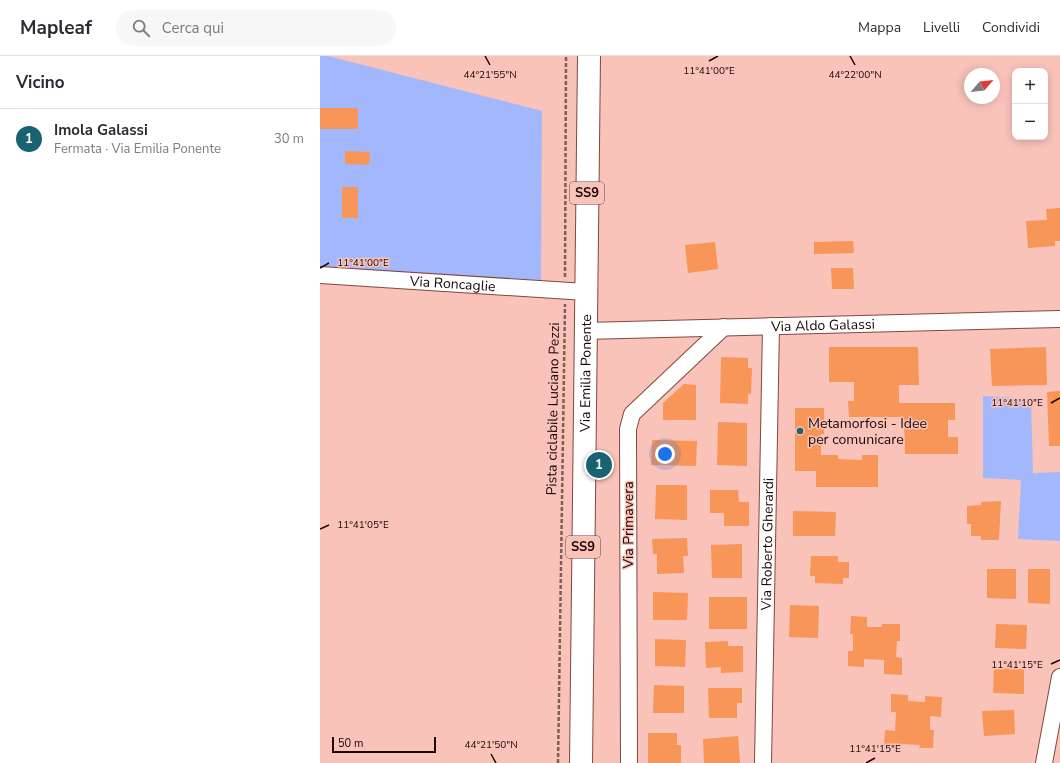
<!DOCTYPE html>
<html lang="it">
<head>
<meta charset="utf-8">
<style>
	:root { --surface:#fff; --page:#f7f7f7; --text:#2b2b33; --muted:#7c7c81; --line:#e1e1e2; --accent:#18636f }
	body { margin:0; font-family:"Nunito Sans",sans-serif; background:var(--page); color:var(--text) }
	.controls { position:absolute; right:12px; top:12px; display:grid; overflow:hidden; border-radius:8px; box-shadow:0 2px 10px #0003 }
	.controls button { width:36px; height:36px; display:grid; place-items:center; padding:0; border:0; border-bottom:1px solid var(--line); background:var(--surface); color:var(--text); font:20px sans-serif }
	.compass { position:absolute; left:644px; top:12px; width:36px; height:36px; border-radius:50%; background:var(--surface); box-shadow:0 2px 10px #0003; rotate:62deg }
	.scale { position:absolute; left:12px; bottom:10px; width:104px; box-sizing:border-box; padding-left:4px; border:2px solid #1b0604; border-top:0; font-size:11px; line-height:14px; white-space:nowrap; color:#1b0604; -webkit-text-stroke:3px #f9c3b9; paint-order:stroke }
	.you { position:absolute; left:345px; top:398px; width:14px; height:14px; margin:-10px; border:3px solid #fff; border-radius:50%; background:#1a73e8; box-shadow:0 0 0 6px #1a73e833 }
	.badge { display:grid; place-items:center; width:26px; height:26px; border-radius:50%; background:var(--accent); color:#fff; font-size:13px; font-weight:700 }
	.pin { position:absolute; translate:-50% -50%; border:2px solid #fff; box-shadow:0 1px 4px #0006 }
	.list { margin:0; padding:0; list-style:none }
	h2 { display:flex; justify-content:space-between; align-items:center; height:52px; margin:0; padding:0 16px; font-size:17px }
	h2 small { font-size:13px; font-weight:400; color:var(--muted) }
	.list li { display:grid; grid-template-columns:26px 1fr auto; gap:12px; align-items:center; box-sizing:border-box; height:60px; padding:0 16px; border-top:1px solid var(--line) }
	.list b { display:block; font-size:15px; white-space:nowrap }
	.list p { margin:0; font-size:13px; white-space:nowrap; color:var(--muted) }
	.list em { font-size:13px; font-style:normal; color:var(--muted) }
	.icon { flex:none; width:22px; height:22px; fill:none; stroke:currentColor; stroke-width:2; stroke-linecap:round; stroke-linejoin:round }
	.map { position:relative; flex:none; width:740px; height:707px; overflow:hidden }
	header { display:flex; align-items:center; gap:24px; box-sizing:border-box; height:56px; padding:0 20px; background:var(--surface); border-bottom:1px solid var(--line) }
	header strong { font-size:19px }
	nav { display:flex; gap:22px; margin-inline-start:auto; font-size:14px }
	.search { width:280px; height:36px; background:var(--page); display:flex; align-items:center; gap:10px; box-sizing:border-box; padding:0 14px; border-radius:22px; color:var(--muted); font-size:15px }
	main { display:flex }
	aside { flex:1; background:var(--surface) }
	.map>svg:first-child { display:block }
</style>
</head>
<body>
<header>
<strong>Mapleaf</strong>
<div class="search"><svg class="icon" aria-label="search" viewBox="0 0 24 24"><circle cx="10" cy="10" r="6"/><path d="M15 15l6 6"/></svg>Cerca qui</div>
<nav><a>Mappa</a><a>Livelli</a><a>Condividi</a></nav>
</header>
<main>
<aside>
<h2>Vicino<small></small></h2>
<ul class="list">
<li><span class="badge">1</span><div><b>Imola Galassi</b><p>Fermata · Via Emilia Ponente</p></div><em>30 m</em></li>
</ul>
</aside>
<div class="map">
<svg width="740" height="707" viewBox="0 0 740 707">
	<rect width="100%" height="100%" fill="#f9c3b9"/>
	<path fill="#a3b8fc" d="M0,0h8l214,55 -1,172 -221,-10z
		M663,340l48,3 2,74 27,-1v69l-42,-2 3,-59 -38,-2z"/>
	<path fill="#f89558" d="M0,52h38v21h-38z
		M25,95l25,1 -1,13 -24,-1z
		M22,131h16v31h-16z
		M740,152v33h-5v5l-27,2 -2,-27 21,-1 -1,-11z
		M533,185l1,12 -40,1v-12z
		M395,186l3,27 -30,4 -3,-28z
		M511,212h22l1,21h-22z
		M509,291h89l1,38h-20v18h56v17h-7v17h10v17h-53l-1,-37h-55l-1,-16h6v-19h-25z
		M726,291l1,38 -55,1 -2,-37z
		M401,301l27,1v10h4l-1,26h-3v10l-28,-1z
		M364,328l12,1v35h-33v-17z
		M740,335v55h-11l-2,-54z
		M475,352h29v26h-3v21h17v4l24,1v-5h16v32h-62v-16h-21z
		M398,366l29,1v43l-30,-1z
		M332,384l45,1 -1,25 -45,-1z
		M336,429h31v35l-32,-1z
		M390,434h28l1,12h10v24h-25v-13h-14z
		M681,445l-2,39h-18v-4h-10v-12h-4v-18l14,-1v-3z
		M473,455l43,1 -1,24h-42z
		M367,482l1,18h-5l1,17 -27,1v-20h-4l-1,-15z
		M422,488v34h-30l-1,-33z
		M491,500h27v6h11v16h-6v6l-28,-1v-7h-5z
		M667,513h29v30l-29,-1z
		M708,513h22v35l-22,-1z
		M333,536l35,1 -1,27h-34z
		M389,541h38v32h-38z
		M470,549l29,1 -1,32 -29,-1z
		M531,560l16,1v10h15v-3h18v17h-3l-1,16 6,1v17l-18,-1v-14l-20,-1v8l-16,-1v-15h5v-17h-3z
		M676,568l31,1 -1,24 -31,-1z
		M335,583l31,1 -1,27 -30,-1z
		M408,585v5h15v26l-22,1v-6l-15,1 -1,-26z
		M674,612l30,1v25l-31,-1z
		M334,629l30,1v27h-31z
		M388,632h34v15h-5v15h-28z
		M571,638l17,1v6l17,1v-6l17,1 -1,20 -11,-1v14h4l-1,18h-14l1,-3 -18,-1 -1,4 -17,-1 1,-17 10,1 1,-19h-5z
		M694,654l1,24 -31,2 -2,-25z
		M328,677h29v12h4v18h-33z
		M418,680l2,27h-36l-1,-24z"/>
	<g fill="none" stroke-linecap="round" stroke-linejoin="round">
		<g stroke="#80483f" stroke-width="18">
			<g id="street">
				<path id="s1" d="M0,219l266,17"/>
				<path id="s2" d="M265,275l475,-12"/>
				<path d="M309,707l-1,-334 4,-15 92,-87"/>
				<path id="s3" d="M443,707l8,-437"/>
				<path d="M724,707l16,-86"/>
			</g>
		</g>
		<g stroke="#80483f" stroke-width="24">
			<g id="primary">
				<path id="s4" d="M261,707l8,-707"/>
			</g>
		</g>
		<path stroke="#815d57" stroke-width="2.5" stroke-dasharray="4 2" stroke-linecap="butt" d="M245,221l1,-221
			M238,707l7,-459"/>
		<use href="#street" stroke="#fff" stroke-width="16"/>
		<use href="#primary" stroke="#fff" stroke-width="22"/>
	</g>
	<path fill="none" stroke="#1b0604" stroke-width="1.5" d="M165,0l5,9M530,0l5,9M389,5l9,-5M0,212l9,-5M731,347l9,-5M0,473l9,-4M731,608l9,-4M171,698l5,9M546,707l9,-5"/>
	<circle fill="#18636f" stroke="#f9c3b9" stroke-width="1.5" cx="480" cy="375" r="4"/>
	<g text-anchor="middle" dominant-baseline="central" stroke-width="3" stroke-linejoin="round" paint-order="stroke">
		<g fill="#f9c3b9" stroke="#5e3f3a" stroke-width="1">
			<rect x="250" y="126" width="34" height="22" rx="3"/>
			<rect x="246" y="480" width="34" height="22" rx="3"/>
		</g>
		<g font-size="13" font-weight="bold" fill="#1b0604">
			<text x="267" y="137">SS9</text>
			<text x="263" y="491">SS9</text>
		</g>
		<g font-size="14" fill="#1b0604" stroke="#f9c3b9">
			<text stroke="none"><textPath href="#s1" startOffset="133">Via Roncaglie</textPath></text>
			<text stroke="none"><textPath href="#s2" startOffset="238">Via Aldo Galassi</textPath></text>
			<text stroke="none"><textPath href="#s4" startOffset="390">Via Emilia Ponente</textPath></text>
			<text transform="translate(233 353) rotate(-89)">Pista ciclabile Luciano Pezzi</text>
			<text transform="translate(308 469) rotate(-90)">Via Primavera</text>
			<text stroke="none"><textPath href="#s3" startOffset="219">Via Roberto Gherardi</textPath></text>
		</g>
		<g font-size="14" fill="#1b0604" stroke="#f9c3b9" text-anchor="start">
			<text x="488" y="367">Metamorfosi - Idee<tspan x="488" dy="16">per comunicare</tspan></text>
		</g>
	</g>
	<g font-size="10" text-anchor="middle" fill="#1b0604" stroke="#f9c3b9" stroke-width="3" stroke-linejoin="round" paint-order="stroke">
		<text x="389" y="18">11°41'00"E</text>
		<text x="170" y="22">44°21'55"N</text>
		<text x="535" y="22">44°22'00"N</text>
		<text x="43" y="210">11°41'00"E</text>
		<text x="697" y="350">11°41'10"E</text>
		<text x="43" y="472">11°41'05"E</text>
		<text x="697" y="612">11°41'15"E</text>
		<text x="171" y="692">44°21'50"N</text>
		<text x="555" y="696">11°41'15"E</text>
	</g>
</svg>
<div class="controls">
<button>+</button>
<button>−</button>
</div>
<svg class="compass" viewBox="-18 -18 36 36"><path d="M0-13l5 13h-10z" fill="#e53935"/><path d="M0 13l5-13h-10z" fill="#7c7c81"/></svg>
<div class="scale">50 m</div>
<div class="you"></div>
<div class="pin badge" style="left:279px;top:409px">1</div>
</div>
</main>
</body>
</html>
